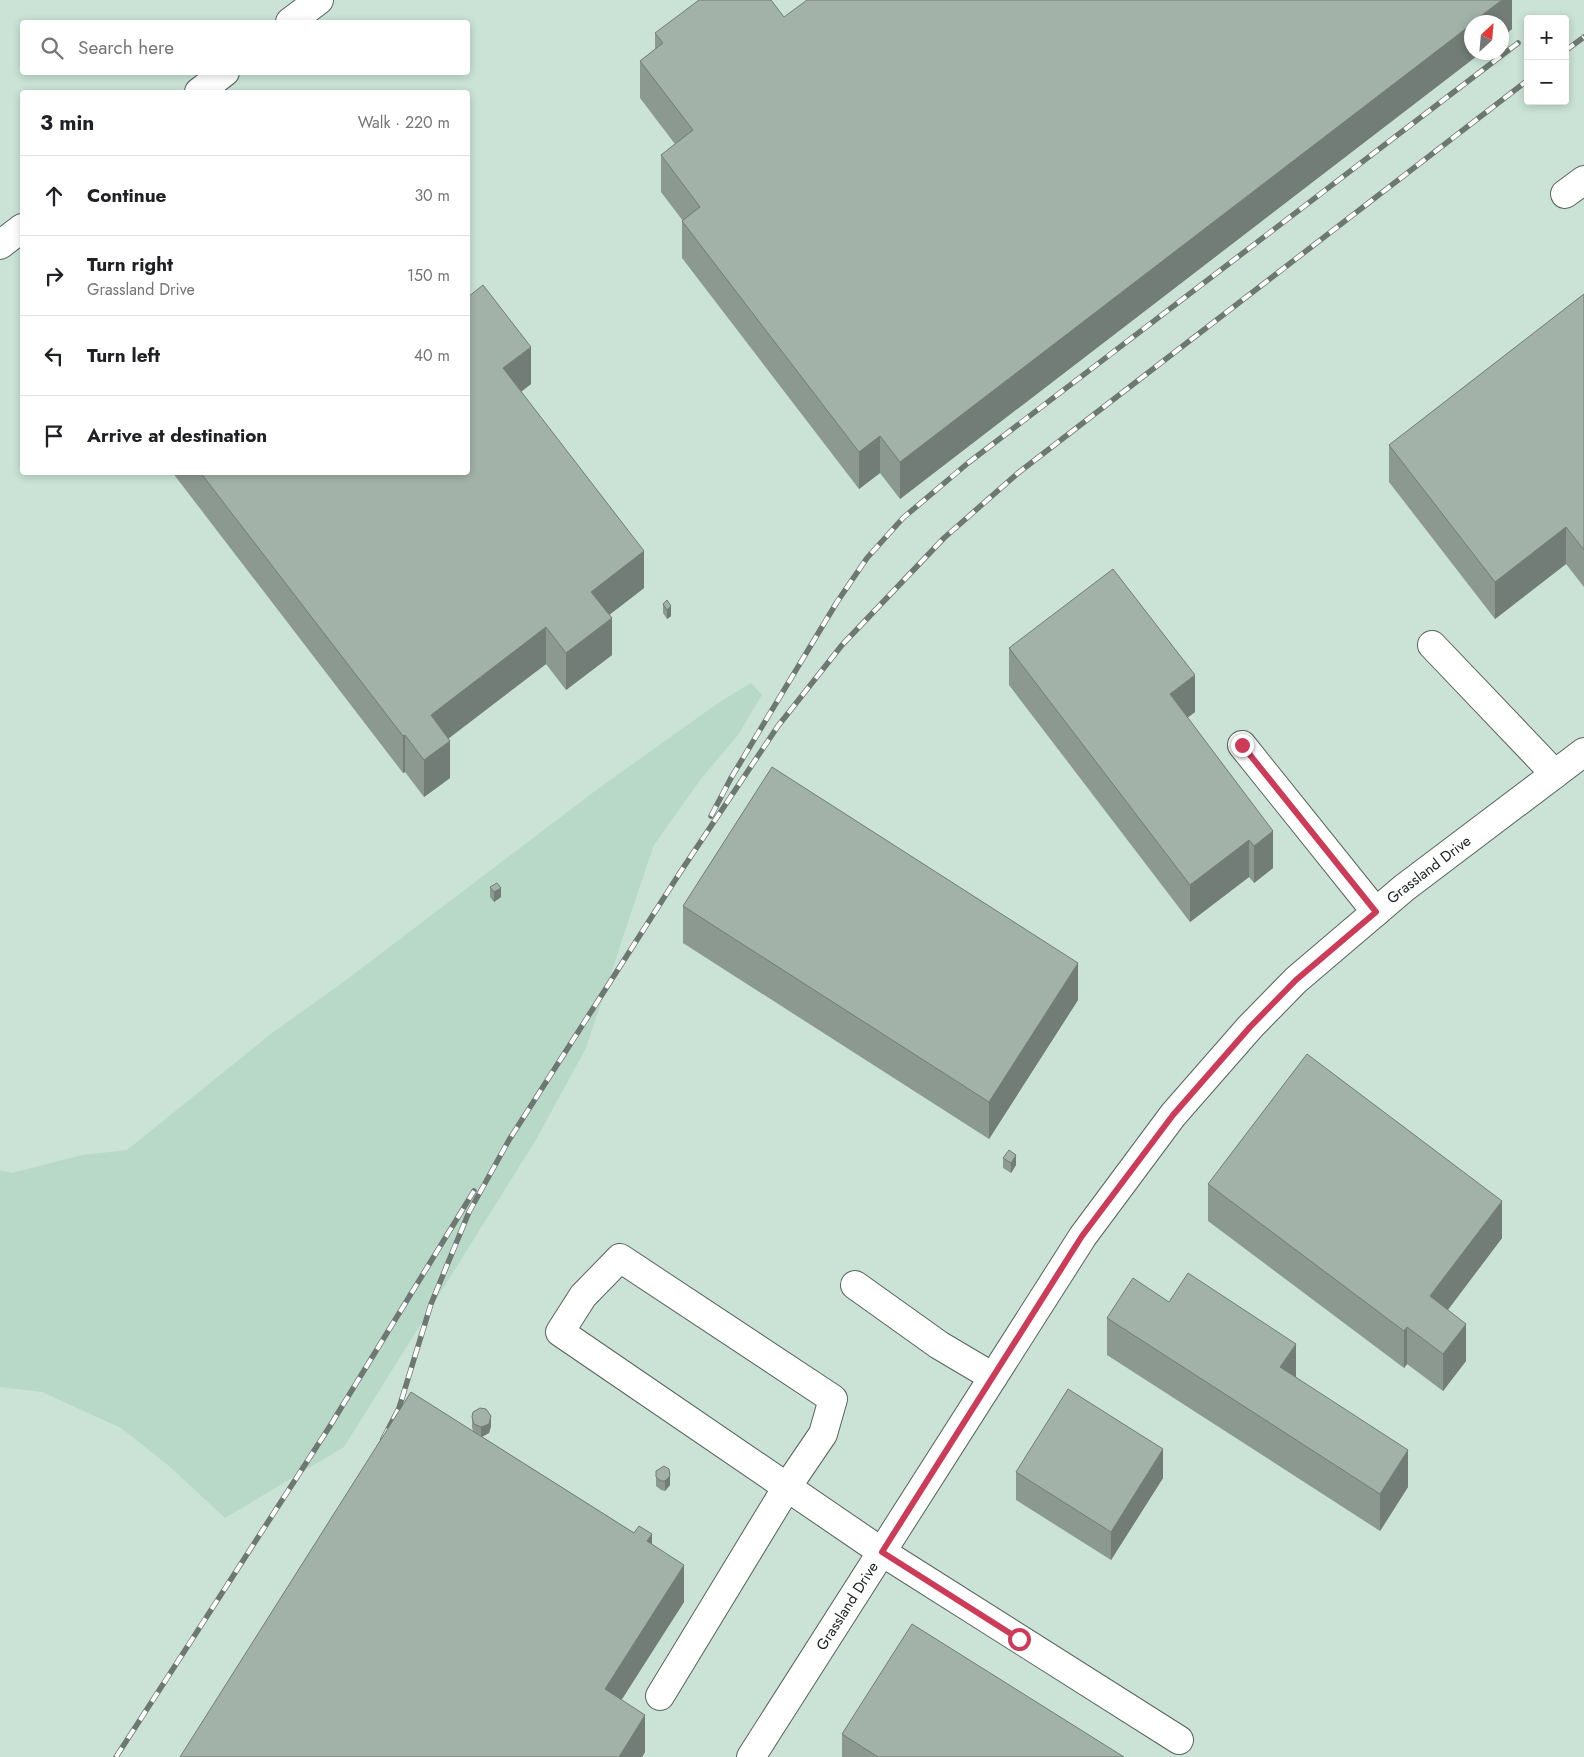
<!DOCTYPE html>
<html lang="en">
<head>
<meta charset="utf-8">
<style>
	:root { --surface:#fff; --page:#f6f6f6; --text:#202124; --muted:#757577; --line:#e0e0e0 }
	body { margin:0; font-family:Jost,sans-serif; background:var(--page); color:var(--text) }
	.controls { position:absolute; right:15px; top:15px; display:grid; overflow:hidden; border-radius:5px; box-shadow:0 2px 8px #0003 }
	.controls button { width:45px; height:45px; display:grid; place-items:center; padding:0; border:0; border-bottom:1px solid var(--line); background:var(--surface); color:var(--text); font:25px sans-serif }
	.compass { position:absolute; left:1464px; top:15px; width:45px; height:45px; border-radius:50%; background:var(--surface); box-shadow:0 2px 8px #0003; rotate:26deg }
	.stop { position:absolute; width:15px; height:15px; margin:-11px; border:4px solid #cc3c59; border-radius:50%; background:#fff }
	.stop.end { background:#cc3c59; border-color:#fff; box-shadow:0 1px 5px #0008 }
	.list { margin:0; padding:0; list-style:none }
	h2 { display:flex; justify-content:space-between; align-items:center; height:65px; margin:0; padding:0 20px; font-size:21px }
	h2 small { font-size:16px; font-weight:400; color:var(--muted) }
	.list li { display:grid; grid-template-columns:32px 1fr auto; gap:15px; align-items:center; box-sizing:border-box; height:80px; padding:0 20px; border-top:1px solid var(--line) }
	.list b { display:block; font-size:19px; white-space:nowrap }
	.list p { margin:0; font-size:16px; white-space:nowrap; color:var(--muted) }
	.list em { font-size:16px; font-style:normal; color:var(--muted) }
	.icon { flex:none; width:28px; height:28px; fill:none; stroke:currentColor; stroke-width:2; stroke-linecap:round; stroke-linejoin:round }
	.map { position:relative; flex:none; width:1584px; height:1757px; overflow:hidden }
	.search { position:absolute; background:var(--surface); box-shadow:0 2px 8px #0003; left:20px; top:20px; width:450px; height:55px; display:flex; align-items:center; gap:12px; box-sizing:border-box; padding:0 18px; border-radius:5px; color:var(--muted); font-size:19px }
	.panel { position:absolute; background:var(--surface); box-shadow:0 2px 8px #0003; left:20px; top:90px; width:450px; height:385px; border-radius:5px }
	.map>svg:first-child { display:block }
</style>
</head>
<body>
<div class="map">
<svg width="1584" height="1757" viewBox="0 0 1584 1757">
	<rect width="100%" height="100%" fill="#dbece3"/>
	<path fill="#cae3d6" fill-rule="evenodd" d="M0,0h1584v1757h-1584zM1528,19h37v82h-37zM22,22h446v50h-446zM1472,22h30v30h-30zM22,92h446v380h-446z"/>
	<path fill="#b8d9c8" d="M751,683l11,12 -24,40 -37,44 -47,66 -68,203 -49,90 -193,309 -119,71 -56,-52 -48,-38 -79,-36 -42,-5v-217l12,3 70,-18 45,-5 145,-117 70,-50 257,-195 122,-87z"/>
	<g fill="none" stroke-linecap="round" stroke-linejoin="round">
		<g stroke="#56645d" stroke-width="30">
			<g id="minor">
				<path d="M290,22l29,-22"/>
				<path d="M199,92l26,-20"/>
				<path d="M1565,194l19,-14"/>
				<path d="M0,245l22,-17"/>
				<path d="M1432,645l123,129"/>
				<path d="M1242,745l134,167"/>
				<path d="M855,1285l84,60 54,32"/>
				<path d="M660,1696l127,-209 36,-53 10,-35 -213,-141 -37,38 -23,36 322,220 297,188"/>
				<path id="s1" d="M751,1757l332,-521 90,-121 77,-88 46,-47 108,-92 180,-136"/>
			</g>
		</g>
		<use href="#minor" stroke="#fff" stroke-width="28"/>
		<g stroke="#6d7872" stroke-width="5.5">
			<path id="rail" d="M1565,51l19,-14
				M711,816l20,-38 106,-176 30,-44 36,-40 65,-55 550,-420
				M383,1439l16,-31 32,-104 38,-92 40,-72 172,-269 97,-145 64,-81 102,-107 74,-65 510,-393
				M116,1757l214,-331 144,-235"/>
		</g>
		<use href="#rail" stroke="#fff" stroke-width="4" stroke-dasharray="11" stroke-linecap="butt"/>
	</g>
	<path fill="#8b9991" d="M1512,0v29l-40,23h10l-582,447 -20,-26 -21,16 -177,-231v-37h1l-22,-29v-37l14,-11 -35,-46v-37l15,-12v-16l129,-16z
		M1584,294v293l-18,-23 -71,55 -106,-137v-37z
		M468,297l63,87 -10,8 123,196 -35,27 3,40 -46,35 -20,-26 -98,74 2,40 -26,19 -19,-25 -2,1 -231,-301h296z
		M663,604l8,2v10l-4,3 -4,-6z
		M1009,648l186,64 -8,6 86,150 -19,15 -5,-6 -59,45 -181,-237z
		M490,887l11,10 -7,5 -4,-5z
		M683,906l395,94 -89,139 -306,-196z
		M1003,1158l13,7 -5,8 -8,-5z
		M1208,1184l294,54 -54,72 18,51 -23,30 -36,-27 -3,4 -196,-147z
		M1169,1302l127,75 112,110 -28,44 -273,-176v-37z
		M472,1417l19,9 -2,7 -7,4 170,107 32,58 -63,97 24,53 -3,5h-462l293,-326 -1,-4z
		M656,1471l14,14 -5,6 -4,-1 -5,-4z
		M1016,1472l147,6 -52,82 -95,-60z
		M842,1734l282,23h-282z"/>
	<path fill="#717d76" d="M1502,0h10v29l-10,9v-16h-29z
		M1472,24v28h10l-582,447v-37z
		M531,347v37l-28,21v-37z
		M880,436v37l-21,16v-37z
		M1566,527v37l-71,55v-37z
		M644,551v37l-53,41v-37z
		M671,606v10l-4,3v-9z
		M612,618v37l-46,35v-37z
		M546,627v37l-115,88v-37z
		M1195,675v37l-25,19v-37z
		M405,735v37l-2,1v-37z
		M450,741v37l-26,19v-37z
		M1273,831v37l-19,15v-37z
		M1249,840v37l-59,45v-37z
		M501,888v9l-7,5v-10z
		M1078,963v37l-89,139v-37z
		M1016,1155v10l-5,8v-10z
		M1502,1201v37l-72,95v-37z
		M1466,1324v37l-23,30v-37z
		M1407,1327v37l-3,4v-37z
		M1296,1344v37l-16,-14z
		M491,1416v10l-2,7 -8,4v-10z
		M1163,1449v29l-52,82v-28z
		M1408,1450v37l-28,44v-37z
		M670,1476v9l-5,6v-10z
		M652,1534v37l-5,-30z
		M684,1565v37l-79,124v-37z
		M645,1715v37l-3,5h-23z"/>
	<path fill="#a2b2a9" stroke="#717d76" d="M699,0h72l13,17 23,-17h695l-29,22h-1v2l-572,438 -20,-26 -21,16 -177,-231 18,-14 -39,-52 32,-25 -53,-69 23,-18 -8,-10z
		M483,285l48,62 -28,21 141,183 -53,41 21,26 -46,35 -20,-26 -115,88 19,26 -26,19 -19,-25 -2,1 -203,-264h268v-175z
		M1584,294v256l-18,-23 -71,55 -106,-137z
		M1113,569l82,106 -25,19 103,137 -19,15 -5,-6 -59,45 -181,-237z
		M667,600l4,6 -4,4 -4,-6z
		M772,767l306,196 -89,139 -306,-196z
		M497,883l4,5 -7,4 -4,-5z
		M1307,1054l195,147 -72,95 36,28 -23,30 -36,-27 -3,4 -196,-147z
		M1009,1150l7,5 -5,8 -8,-5z
		M1188,1273l108,71 -16,23 128,83 -28,44 -273,-176 26,-40 36,24z
		M1068,1389l95,60 -52,83 -95,-60z
		M411,1392l223,141 5,-7 13,8 -5,7 37,24 -79,124 40,26 -26,42h-439z
		M480,1408l6,1 5,7 -2,8 -8,3 -7,-3 -2,-7 1,-5z
		M664,1466l5,3 1,7 -5,5h-4l-5,-4v-6z
		M912,1624l212,133h-246l-36,-23z"/>
	<g fill="none" stroke-linecap="round" stroke-linejoin="round">
		<path stroke="#cc3c59" stroke-width="6" d="M1019,1639l-137,-87 200,-316 91,-121 77,-88 46,-47 80,-68 -134,-167"/>
	</g>
	<g text-anchor="middle" dominant-baseline="central" stroke-width="5" stroke-linejoin="round" paint-order="stroke">
		<g font-size="15" fill="#191f1c" stroke="#fff">
			<text stroke="none"><textPath href="#s1" startOffset="1124">Grassland Drive</textPath></text>
			<text stroke="none"><textPath href="#s1" startOffset="179">Grassland Drive</textPath></text>
		</g>
	</g>
</svg>
<div class="controls">
<button>+</button>
<button>−</button>
</div>
<svg class="compass" viewBox="-18 -18 36 36"><path d="M0-13l5 13h-10z" fill="#e53935"/><path d="M0 13l5-13h-10z" fill="#757577"/></svg>
<div class="stop" style="left:1019px;top:1639px"></div>
<div class="stop end" style="left:1242px;top:745px"></div>
<div class="search"><svg class="icon" aria-label="search" viewBox="0 0 24 24"><circle cx="10" cy="10" r="6"/><path d="M15 15l6 6"/></svg>Search here</div>
<section class="panel">
<h2>3 min<small>Walk · 220 m</small></h2>
<ul class="list">
<li><svg class="icon" aria-label="ahead" viewBox="0 0 24 24"><path d="M12 20V5M6 11l6-6 6 6"/></svg><div><b>Continue</b></div><em>30 m</em></li>
<li><svg class="icon" aria-label="right" viewBox="0 0 24 24"><path d="M7 20v-9h11M14 6l5 5-5 5"/></svg><div><b>Turn right</b><p>Grassland Drive</p></div><em>150 m</em></li>
<li><svg class="icon" aria-label="left" viewBox="0 0 24 24"><path d="M17 20v-9H6M10 6l-5 5 5 5"/></svg><div><b>Turn left</b></div><em>40 m</em></li>
<li><svg class="icon" aria-label="arrive" viewBox="0 0 24 24"><path d="M6 21V4h12l-3 4 3 4H6"/></svg><div><b>Arrive at destination</b></div></li>
</ul>
</section>
</div>
</body>
</html>
